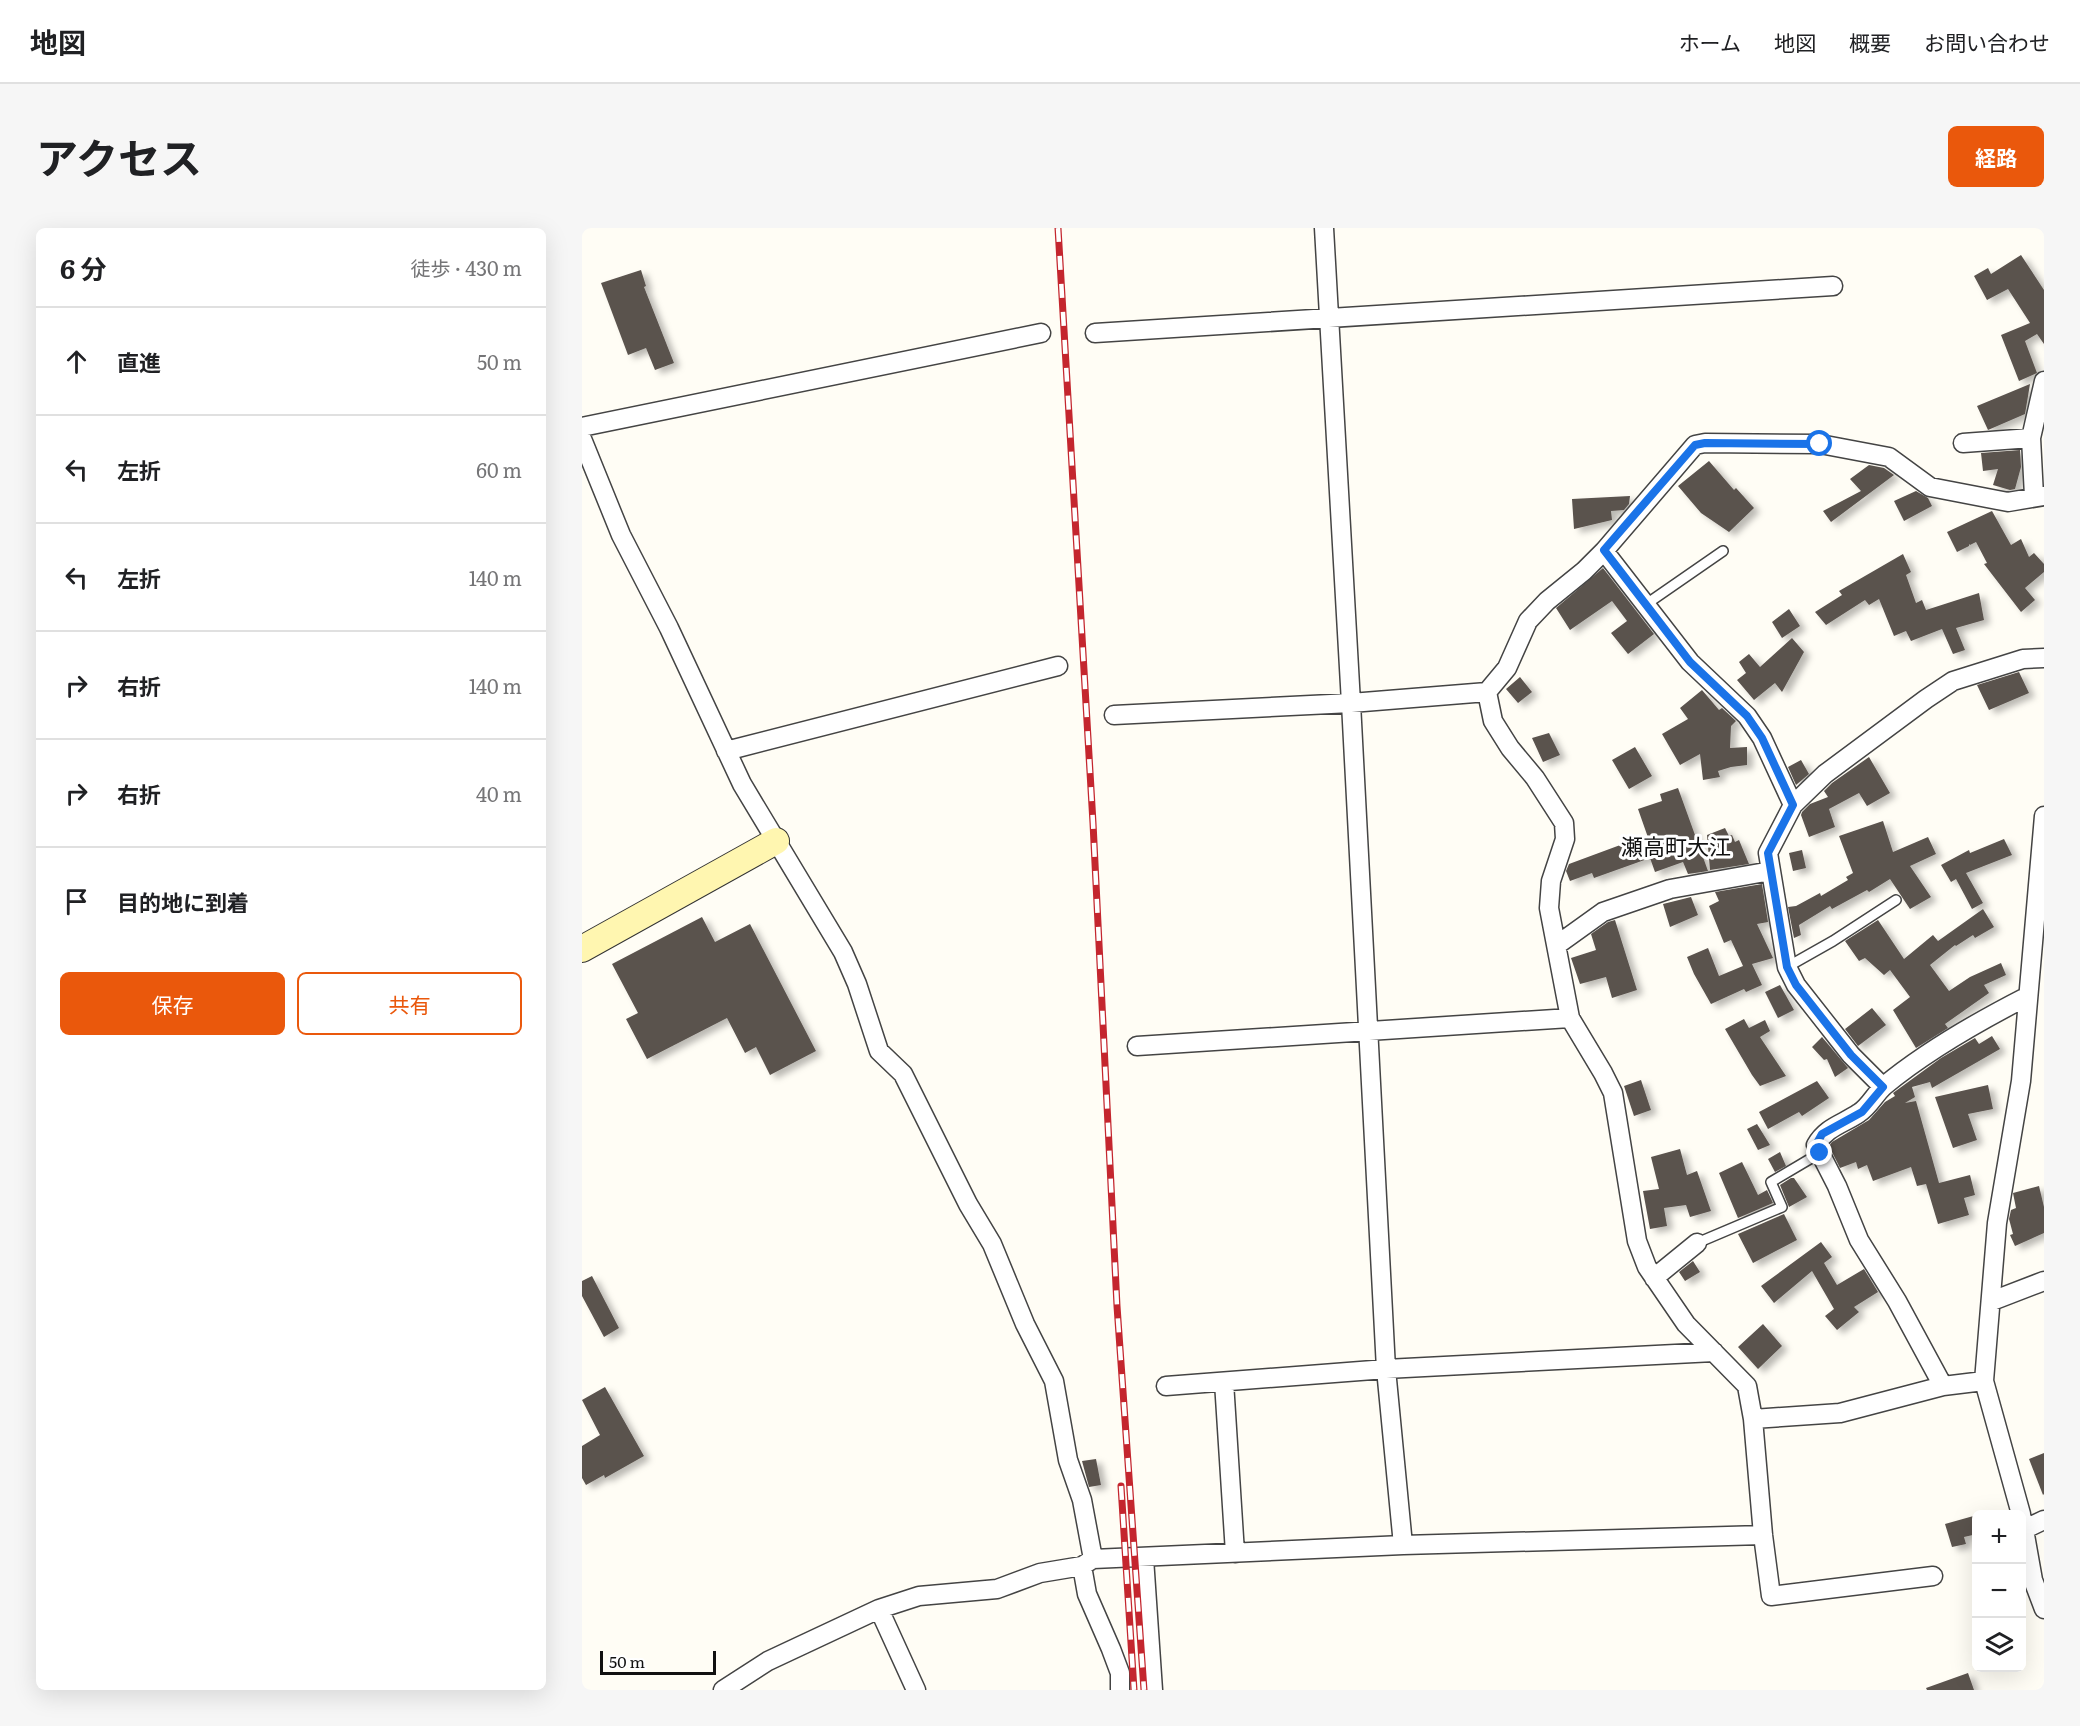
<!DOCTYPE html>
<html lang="ja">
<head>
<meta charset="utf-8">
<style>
	:root { --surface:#fff; --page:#f6f6f6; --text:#202124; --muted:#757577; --line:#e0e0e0; --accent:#ea580c }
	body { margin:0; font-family:Literata,"Noto Sans JP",serif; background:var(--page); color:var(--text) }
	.controls { position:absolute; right:18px; bottom:18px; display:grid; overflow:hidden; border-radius:9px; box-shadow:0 6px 24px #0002 }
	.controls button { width:54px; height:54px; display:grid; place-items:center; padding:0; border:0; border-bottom:2px solid var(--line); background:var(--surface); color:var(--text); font:30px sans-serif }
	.scale { position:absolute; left:18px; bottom:15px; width:116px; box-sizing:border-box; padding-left:6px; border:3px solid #111; border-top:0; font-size:16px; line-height:21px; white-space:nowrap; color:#111; -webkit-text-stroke:4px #fff; paint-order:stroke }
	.stop { position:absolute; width:18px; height:18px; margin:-14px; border:4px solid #1a73e8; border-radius:50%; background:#fff }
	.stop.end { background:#1a73e8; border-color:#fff; box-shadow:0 2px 6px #0008 }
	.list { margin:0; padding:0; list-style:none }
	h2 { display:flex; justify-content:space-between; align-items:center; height:78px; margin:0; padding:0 24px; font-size:26px }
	h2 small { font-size:20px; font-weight:400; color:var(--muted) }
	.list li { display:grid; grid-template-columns:39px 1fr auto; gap:18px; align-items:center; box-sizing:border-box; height:108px; padding:0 24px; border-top:2px solid var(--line) }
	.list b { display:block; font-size:22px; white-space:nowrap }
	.list em { font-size:20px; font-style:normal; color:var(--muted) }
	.actions { display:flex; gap:12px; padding:18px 24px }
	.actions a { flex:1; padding:14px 0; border:2px solid var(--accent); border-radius:9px; text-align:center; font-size:21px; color:var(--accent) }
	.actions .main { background:var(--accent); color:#fff }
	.icon { flex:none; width:33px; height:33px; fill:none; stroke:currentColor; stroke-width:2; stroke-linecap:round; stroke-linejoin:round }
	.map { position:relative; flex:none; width:1462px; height:1462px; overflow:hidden; border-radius:9px }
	header { display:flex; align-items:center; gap:36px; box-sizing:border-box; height:84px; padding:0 30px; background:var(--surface); border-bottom:2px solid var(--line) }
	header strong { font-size:28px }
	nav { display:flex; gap:33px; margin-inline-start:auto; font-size:21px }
	.intro { display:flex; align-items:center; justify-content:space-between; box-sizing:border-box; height:144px; padding:0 36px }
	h1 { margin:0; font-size:42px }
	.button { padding:15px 27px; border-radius:9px; background:var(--accent); color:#fff; font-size:21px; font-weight:700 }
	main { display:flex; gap:36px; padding:0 36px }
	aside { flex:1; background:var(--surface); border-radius:9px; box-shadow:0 6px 24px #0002 }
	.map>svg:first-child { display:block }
</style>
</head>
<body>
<header>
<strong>地図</strong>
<nav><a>ホーム</a><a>地図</a><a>概要</a><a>お問い合わせ</a></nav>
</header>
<div class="intro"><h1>アクセス</h1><a class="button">経路</a></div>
<main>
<aside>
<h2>6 分<small>徒歩 · 430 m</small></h2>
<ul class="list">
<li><svg class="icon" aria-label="ahead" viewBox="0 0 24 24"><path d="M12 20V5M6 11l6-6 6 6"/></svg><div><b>直進</b></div><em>50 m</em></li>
<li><svg class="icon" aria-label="left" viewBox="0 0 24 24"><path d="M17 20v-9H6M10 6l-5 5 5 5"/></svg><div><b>左折</b></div><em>60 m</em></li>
<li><svg class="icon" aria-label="left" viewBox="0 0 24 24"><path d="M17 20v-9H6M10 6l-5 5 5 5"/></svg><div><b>左折</b></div><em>140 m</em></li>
<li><svg class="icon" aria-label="right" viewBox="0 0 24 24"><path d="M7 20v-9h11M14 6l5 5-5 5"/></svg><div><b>右折</b></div><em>140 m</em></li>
<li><svg class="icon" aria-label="right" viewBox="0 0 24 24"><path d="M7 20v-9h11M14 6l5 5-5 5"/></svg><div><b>右折</b></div><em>40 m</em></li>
<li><svg class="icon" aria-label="arrive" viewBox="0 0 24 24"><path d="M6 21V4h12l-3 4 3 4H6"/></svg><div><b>目的地に到着</b></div></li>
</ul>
<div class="actions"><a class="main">保存</a><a>共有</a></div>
</aside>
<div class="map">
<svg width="1462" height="1462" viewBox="0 0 1462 1462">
	<defs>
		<filter id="shadow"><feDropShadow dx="6" dy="4" stdDeviation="3" flood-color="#0004"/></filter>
	</defs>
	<rect width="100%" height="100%" fill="#fffdf5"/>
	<path fill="#5a524d" filter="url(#shadow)" d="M1439,27l23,35v54l-7,-10 -12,7 12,32 -18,8 -18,-46 29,-12 -22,-34 -21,11 -13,-24 14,-8 3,6z
		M59,42l5,16 -2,1 30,76 -19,7 -9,-22 -18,7 -27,-72z
		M1448,156l-5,30 -37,16 -11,-24z
		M1438,222l1,17 -6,22 -5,1 -17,-5 5,-16 -15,2 -2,-18z
		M1127,233l25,29 2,-2 18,20 -25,24 -28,-19 -23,-27z
		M1287,237l15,3 10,7 -63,47 -8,-11 38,-20 -11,-12z
		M1334,263l12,7 4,8 -28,15 -10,-20z
		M1048,268l-1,8 -5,6 -13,1 1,9 -38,9 -2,-30z
		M1410,283l19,34 10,-6 8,18 5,-4 10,11v8l-19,16 10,12 -14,12 -37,-48 3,-1 -11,-21 -6,3 -1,-1v2l-12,6 -10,-20z
		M1321,326l8,18 -5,3 10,28 6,-3 4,10 53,-17 5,27 -28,8 9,22 -12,4 -11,-25 -31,12 -5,-10 -12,5 -15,-37 -10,6 -4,-5 -39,25 -11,-13 27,-17 -3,-4z
		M1021,340l51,66 -26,20 -17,-21 16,-12 -15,-20 -42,29 -14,-22z
		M1207,381l11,17 -18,12 -10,-16z
		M1210,410l12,14 -22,40 -7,-9 -21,17 -17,-20 9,-7 -7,-11 10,-8 11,13z
		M1437,444l10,21 -40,17 -12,-25z
		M938,449l12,15 -14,11 -12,-14z
		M1120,462l17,20 3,-2 14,13 -5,5 -1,22 17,-1v18l-16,2 -13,4 2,6 -17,3 -3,-26 -20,11 -18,-31 26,-15 -8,-11z
		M967,505l11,22 -17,7 -11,-24z
		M1053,519l17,29 -23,13 -17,-29z
		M1287,529l21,36 -23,13 -8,-13 -30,16 6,18 -26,10 -8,-22 1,-3 8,-8 18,-7 -4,-6 8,-8z
		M1219,532l8,14 -13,11 -8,-18z
		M1096,560l30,83 -20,3 -5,-12 -28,10 -5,-14 -56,20 -2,-5 -22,8 -4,-10 3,-7 54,-20 4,10 24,-8 -13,-37 24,-8 -2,-7z
		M1301,593l10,31 35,-15 8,17 -26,12 21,31 -21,12 -20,-30 -21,13 -2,-2 -35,19 -2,-3 -31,19 2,10 -7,3 -6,-31 8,-1 24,-13 1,3 27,-16 -2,-3 7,-4 -14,-37z
		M1143,600l4,8 3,-1 3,7 4,-2 10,24 -39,6 -3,-35z
		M1422,611l8,16 -46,18 17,30 -11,6 -16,-30 -5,3 -10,-17 28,-15 1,3z
		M1220,622l4,18 -13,3 -4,-18z
		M1180,656l6,38 -11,2 16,34 -21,6 10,21 -16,7 -2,-3 -33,15 -17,-30 -7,-17 21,-9 11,28 24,-10 -12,-26 -7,3 -15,-37 10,-5 -4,-9z
		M1109,669l7,18 -28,12 -7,-23z
		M1401,681l11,18 -19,11 -2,-3 -17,11 -1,-1 -25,20 19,26 21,-14 31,-14 5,12 -22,10 5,8 -44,31 3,4 -32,20 -23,-38 17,-13 -20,-27 -6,5 -19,-17 -6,3 -14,-20 33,-21 26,39 29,-24 5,6z
		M120,689l13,25 35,-18 66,127 -46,24 -14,-28 -11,6 -18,-35 -80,41 -21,-40 12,-6 -26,-49z
		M1033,692l22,70 -25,8 -6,-21 -26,7 -9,-26 25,-8 -5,-16 17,-12z
		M1198,757l14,25 -16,8 -13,-26z
		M1290,780l14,17 -28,21 -13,-17z
		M1162,791l5,9 16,-8 5,11 -10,6 26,39 -26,10 -8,-11 -27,-46z
		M1410,808l8,13 -68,39 -2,-6 -18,5 3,10 -10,6 11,-2 23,82 31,-8 5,20 -11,3 5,17 -31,9 -12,-40 -9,2 -6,-19 -38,14 -6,-16 -9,4 -2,-7 -16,6 -11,-22 3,-4 37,-22 16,-18 10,-6 -2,-3 48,-35 34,-20 4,6z
		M1240,809l26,31 -13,9 -8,-18 -3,1 -12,-13z
		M1059,852l10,30 -17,6 -10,-30z
		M1235,853l12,17 -27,18 -3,-4 -31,17 -9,-17z
		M1406,857l5,24 -25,5 9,26 -24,8 -18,-51z
		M1175,896l13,21 -12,5 -11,-21z
		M1098,921l7,26 10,-4 14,40 -21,6 -4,-12 -22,3 3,18 -17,3 -7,-38 16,-2 -8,-32z
		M1198,924l6,14 -11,6 -7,-13z
		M1160,934l16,33 9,-5 6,13 -35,15 -19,-45z
		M1209,950h3l13,19 -18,10 -9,-22z
		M1457,958l5,21v26l-29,13 -5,-11 3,-1 -4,-15 2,-9 5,-2 -3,-15z
		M1202,986l13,26 -44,23 -15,-29z
		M1239,1014l11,15 -8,6 13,22 27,-16 14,23 -24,15 5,5 -22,18 -12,-14 9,-7 -22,-38 -38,32 -13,-17z
		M1111,1033l7,11 -15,9 -6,-9z
		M10,1048l27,52 -15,9 -22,-41v-15z
		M1181,1096l19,22 -24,23 -20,-22z
		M23,1159l39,69 -39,22 -1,-3 -18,10 -4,-7v-32l18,-11 -18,-35z
		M1462,1225v41l-1,1 -14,-36z
		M514,1231l5,26 -12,2 -7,-26z
		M1395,1287v19l-13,3 2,7 -14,3 -7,-23z
		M1386,1445l6,17h-47l-1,-2z"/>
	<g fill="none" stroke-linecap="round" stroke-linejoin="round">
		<g stroke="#444" stroke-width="12">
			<path id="lane" d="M1063,377l78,-54
				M1205,739l46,-26 63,-41
				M1115,1015l85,-36 -11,-25 49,-29"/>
		</g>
		<g stroke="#444" stroke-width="21">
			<path id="street" d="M742,0l27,475 35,666 17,176
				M513,105l738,-47
				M0,199l459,-94
				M0,211l39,96 48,93 73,156 101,168 14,32 22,67 24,23 65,130 24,40 33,80 29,57 14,79 14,40 11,59
				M1381,215l68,-5
				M1452,268l-3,-58 13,-57
				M1022,323l86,111 57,54 15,22 31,67
				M905,464l6,29 17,27 25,30 29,45 1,16 -14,42 -2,27 21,110 33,55 10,20 24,148 10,26 39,57 61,62 6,33 10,116 8,61 162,-20
				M532,487l237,-12 136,-11 20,-24 21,-47 19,-20 37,-30 20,-20 91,-106 10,-2 115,1 69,13 41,30 78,15 36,-6
				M144,523l332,-85
				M975,717l46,-33 67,-23 101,-18
				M555,818l433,-28
				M1301,859l-32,-32 -55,-70 -9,-18 -19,-114 25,-48 32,-31 101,-75 27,-18 70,-22 21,-1
				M1072,1050l43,-35
				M1410,1073l52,-20
				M642,1154l11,171
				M584,1158l220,-17 328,-17
				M1361,1158l-46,-85 -38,-61 -22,-54 -21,-41c10,-18 27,-21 43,-32 10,-6 16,-19 25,-27 41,-34 97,-66 144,-90
				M1171,1191l87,-6 103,-27 41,-5
				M1439,1286l-37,-133 13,-158 24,-142 23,-265
				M1440,1290l11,62 11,29
				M1443,1301l19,-9
				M562,1330l9,132
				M500,1338l5,28 24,55 9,24v17
				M297,1381l37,81
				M141,1462l45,-29 111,-52 40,-13 78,-7 43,-16 42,-7 11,-7 310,-14 360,-10"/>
		</g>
		<g stroke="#333" stroke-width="28">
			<path id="secondary" d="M0,721l194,-108"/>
		</g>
		<use href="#lane" stroke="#fff" stroke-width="9"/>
		<use href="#street" stroke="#fff" stroke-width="18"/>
		<use href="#secondary" stroke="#fff6b0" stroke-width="26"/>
		<g stroke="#c4262e" stroke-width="7">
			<path id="rail" d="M476,0l35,595 24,483 27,384
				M539,1258l13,204"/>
		</g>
		<use href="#rail" stroke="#fff" stroke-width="4.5" stroke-dasharray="14" stroke-linecap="butt"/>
	</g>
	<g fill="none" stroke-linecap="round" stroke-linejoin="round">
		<path stroke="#1a73e8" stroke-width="8" d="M1238,216l-115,-1 -10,2 -91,105 86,112 57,54 15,22 31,67 -25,48 19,114 9,18 55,70 32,32 -21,25 -40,22 -6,11 4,8"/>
	</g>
	<g text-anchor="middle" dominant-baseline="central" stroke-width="6" stroke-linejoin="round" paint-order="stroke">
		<g font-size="22" fill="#111" stroke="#fff">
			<text x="1094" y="617">瀬高町大江</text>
		</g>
	</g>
</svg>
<div class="controls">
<button>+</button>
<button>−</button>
<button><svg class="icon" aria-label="layers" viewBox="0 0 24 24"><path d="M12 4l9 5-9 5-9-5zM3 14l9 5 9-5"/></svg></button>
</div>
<div class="scale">50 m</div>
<div class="stop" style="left:1238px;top:216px"></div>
<div class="stop end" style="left:1238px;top:925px"></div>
</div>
</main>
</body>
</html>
